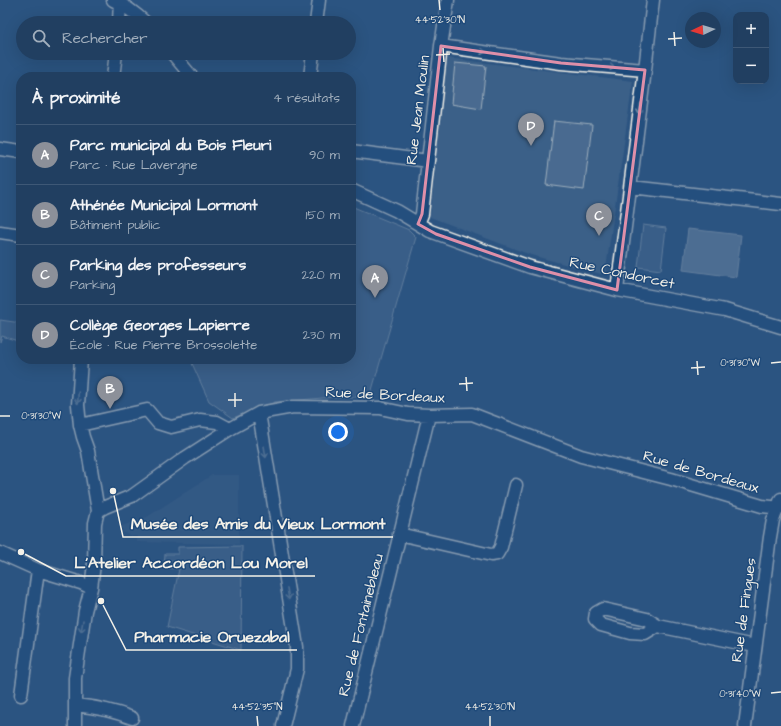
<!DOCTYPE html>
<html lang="fr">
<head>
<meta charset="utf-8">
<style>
	:root { --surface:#213f61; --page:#2d4a6a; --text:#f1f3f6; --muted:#a2afbd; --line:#3e5876; --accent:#8c9099 }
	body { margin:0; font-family:"Architects Daughter",sans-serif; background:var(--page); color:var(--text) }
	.controls { position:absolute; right:12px; top:12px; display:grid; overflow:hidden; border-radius:8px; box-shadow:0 4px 16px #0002 }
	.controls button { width:36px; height:36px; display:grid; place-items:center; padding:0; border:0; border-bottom:1px solid var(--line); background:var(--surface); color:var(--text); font:20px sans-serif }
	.compass { position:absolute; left:685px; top:12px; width:36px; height:36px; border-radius:50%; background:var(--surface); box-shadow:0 4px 16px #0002; rotate:266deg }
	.you { position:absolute; left:338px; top:432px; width:14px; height:14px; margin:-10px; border:3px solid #fff; border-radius:50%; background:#1a73e8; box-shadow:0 0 0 6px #1a73e833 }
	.badge { display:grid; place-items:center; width:26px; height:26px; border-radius:50%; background:var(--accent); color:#fff; font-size:13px; font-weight:700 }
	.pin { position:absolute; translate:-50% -33px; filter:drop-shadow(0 1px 2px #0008) }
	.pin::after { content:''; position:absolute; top:21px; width:14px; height:12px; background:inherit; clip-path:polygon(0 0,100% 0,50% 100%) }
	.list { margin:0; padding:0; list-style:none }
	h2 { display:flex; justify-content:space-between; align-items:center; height:52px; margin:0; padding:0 16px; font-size:17px }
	h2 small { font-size:13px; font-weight:400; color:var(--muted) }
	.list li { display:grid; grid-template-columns:26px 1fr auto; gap:12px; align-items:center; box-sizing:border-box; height:60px; padding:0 16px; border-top:1px solid var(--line) }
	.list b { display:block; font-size:15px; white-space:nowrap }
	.list p { margin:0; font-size:13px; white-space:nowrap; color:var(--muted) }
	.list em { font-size:13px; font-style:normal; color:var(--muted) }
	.icon { flex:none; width:22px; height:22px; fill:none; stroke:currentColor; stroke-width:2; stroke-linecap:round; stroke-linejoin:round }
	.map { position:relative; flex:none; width:781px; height:726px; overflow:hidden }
	.search { position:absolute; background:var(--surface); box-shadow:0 4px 16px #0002; left:16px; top:16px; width:340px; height:44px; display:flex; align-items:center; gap:10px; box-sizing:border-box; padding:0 14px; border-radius:22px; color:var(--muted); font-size:15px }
	.panel { position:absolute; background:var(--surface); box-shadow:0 4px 16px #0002; left:16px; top:72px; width:340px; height:292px; border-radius:16px }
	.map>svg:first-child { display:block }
</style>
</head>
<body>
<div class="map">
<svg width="781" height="726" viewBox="0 0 781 726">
	<rect width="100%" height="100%" fill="#2c5481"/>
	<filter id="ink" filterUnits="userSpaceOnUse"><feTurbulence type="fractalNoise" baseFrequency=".025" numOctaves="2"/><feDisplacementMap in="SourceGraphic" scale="8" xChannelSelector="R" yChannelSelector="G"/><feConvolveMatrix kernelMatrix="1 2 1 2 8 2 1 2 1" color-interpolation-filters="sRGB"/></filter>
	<g filter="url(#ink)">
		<path fill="#3b6088" d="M447,58l186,23 -28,194 -74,-20 -101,-38z
			M212,475h27v69l-102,-2v-6h-5l-9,-4 -1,-6 25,-9z"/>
		<path fill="#496b90" stroke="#9eaebc" d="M455,63l31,3 -5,43 -30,-5z
			M554,121l38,4 -8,65 -38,-5z
			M351,206l58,24 7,7 -46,160h-35l-60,5 -42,16 -24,-17 -19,-42h161z
			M643,225l23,3 -5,42 -23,-3z
			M0,320l21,3v19l-19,-6 -2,6z
			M242,546l-1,104 -74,-23 12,-58 -15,-1 1,-14h13v-7z"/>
		<path fill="#738ca6" stroke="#a7b4c0" d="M688,229l53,6 -5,42 -53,-7z"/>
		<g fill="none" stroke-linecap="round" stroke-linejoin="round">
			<g stroke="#f4f1e8" stroke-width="15">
				<path id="minor" d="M113,0c12,5 23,14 33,23
					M119,23l1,-23
					M316,23l3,-23
					M441,46l120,17 84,7
					M172,53l20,24
					M113,77l3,-24
					M310,77l3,-24
					M0,149l21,3
					M351,151l77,10
					M631,187l150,17
					M351,190l46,21 33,20 100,36 87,23 108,20 56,17
					M418,224l4,-10 19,-168 7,-46
					M0,232l21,3
					M617,290l28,-220 8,-70
					M259,413l38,234v22l-14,57
					M80,425l67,-15 11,13 13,4 29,-7 17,2 13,7
					M98,511l7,-4 27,-11 53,-38 45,-29 29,-16 34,-6 87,1 28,6 21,1 43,-1 109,42 90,23 91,27 19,2
					M399,534l92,21 6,-1 4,-7 15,-62
					M0,553l38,17 43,13 10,5
					M658,626l-11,-7 -44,-10 -7,4 -1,6 6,6 29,8 15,1 13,-8 97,20
					M21,695l17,-125
					M75,705c21,2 37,5 57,13
					M75,726v-48l10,-67 6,-23 3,-24 1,-41 3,-12 -10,-60 -5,-14 -3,-12 -2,-20 3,-46
					M353,726l76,-311
					M745,726l25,-189 3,-17 8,-21"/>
			</g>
			<use href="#minor" stroke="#1f4a7a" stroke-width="12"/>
		</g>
		<defs><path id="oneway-shaft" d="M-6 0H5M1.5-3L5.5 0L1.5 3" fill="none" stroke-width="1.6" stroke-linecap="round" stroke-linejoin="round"/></defs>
		<g stroke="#748da6">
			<use href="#oneway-shaft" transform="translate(480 51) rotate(8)"/>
			<use href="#oneway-shaft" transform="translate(609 67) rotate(5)"/>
			<use href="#oneway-shaft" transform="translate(640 109) rotate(97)"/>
			<use href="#oneway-shaft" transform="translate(78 398) rotate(93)"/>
			<use href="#oneway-shaft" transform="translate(265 452) rotate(81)"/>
			<use href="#oneway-shaft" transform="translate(288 594) rotate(81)"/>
			<use href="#oneway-shaft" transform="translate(82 626) rotate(100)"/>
		</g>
	</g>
	<path d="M0 0H781V726H0ZM441,46l120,17 84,7 -28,220 -87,-23 -94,-33 -18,-10 4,-10z" fill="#2c5481" fill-opacity=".55" fill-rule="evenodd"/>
	<path fill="none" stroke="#de8fa9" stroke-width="3" stroke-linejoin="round" d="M441,46l120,17 84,7 -28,220 -87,-23 -94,-33 -18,-10 4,-10z"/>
	<path fill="none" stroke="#f4f1e8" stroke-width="1.5" d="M439,0l1,10M674,32l1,14M668,39l14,-1M443,48l1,14M436,55l14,-1M697,361l1,14M771,363l10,-1M691,368l14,-1M466,377l1,14M459,384l14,-1M235,393v14M228,400h14M0,416h10M771,693l10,-1M257,716l1,10M490,716v10"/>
	<g text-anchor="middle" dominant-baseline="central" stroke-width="3" stroke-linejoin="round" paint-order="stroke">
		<g font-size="15" fill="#f4f1e8" stroke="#1f4a7a">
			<text transform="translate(418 110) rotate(-83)">Rue Jean Moulin</text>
			<text transform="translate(622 273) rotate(12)">Rue Condorcet</text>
			<text transform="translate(385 395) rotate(3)">Rue de Bordeaux</text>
			<text transform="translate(701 472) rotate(16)">Rue de Bordeaux</text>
			<text transform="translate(744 610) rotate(-82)">Rue de Fingues</text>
			<text transform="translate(361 625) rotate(-76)">Rue de Fontainebleau</text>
		</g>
	</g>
	<g font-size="10" text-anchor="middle" fill="#f4f1e8" stroke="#1f4a7a" stroke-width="3" stroke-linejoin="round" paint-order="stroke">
		<text x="440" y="23">44°52'30"N</text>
		<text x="740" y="366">0°31'30"W</text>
		<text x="41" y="419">0°31'30"W</text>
		<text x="740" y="697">0°31'40"W</text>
		<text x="257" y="710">44°52'35"N</text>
		<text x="490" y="710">44°52'30"N</text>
	</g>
	<path fill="none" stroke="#f4f1e8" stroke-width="1.5" d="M113 491L123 537H393M21 552L66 576H315M101 601L126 650H297"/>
	<g fill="#f4f1e8" stroke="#1f4a7a" stroke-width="1.5">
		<circle cx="113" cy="491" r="4"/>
		<circle cx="21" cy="552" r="4"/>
		<circle cx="101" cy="601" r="4"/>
	</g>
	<g font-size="16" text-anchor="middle" font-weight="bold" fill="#f4f1e8" stroke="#1f4a7a" stroke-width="3" stroke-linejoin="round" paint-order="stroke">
		<text x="258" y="529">Musée des Amis du Vieux Lormont</text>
		<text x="191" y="568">L'Atelier Accordéon Lou Morel</text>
		<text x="212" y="642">Pharmacie Oruezabal</text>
	</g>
</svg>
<div class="controls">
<button>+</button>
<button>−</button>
</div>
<svg class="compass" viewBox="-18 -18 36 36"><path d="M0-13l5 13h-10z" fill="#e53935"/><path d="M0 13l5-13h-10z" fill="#a2afbd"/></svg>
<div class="you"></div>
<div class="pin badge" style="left:375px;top:298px">A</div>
<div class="pin badge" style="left:110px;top:409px">B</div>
<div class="pin badge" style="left:599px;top:236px">C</div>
<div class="pin badge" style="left:531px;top:146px">D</div>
<div class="search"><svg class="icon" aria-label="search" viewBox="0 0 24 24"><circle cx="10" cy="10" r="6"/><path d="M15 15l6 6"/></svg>Rechercher</div>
<section class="panel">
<h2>À proximité<small>4 résultats</small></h2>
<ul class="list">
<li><span class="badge">A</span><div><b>Parc municipal du Bois Fleuri</b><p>Parc · Rue Lavergne</p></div><em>90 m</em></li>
<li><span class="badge">B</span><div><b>Athénée Municipal Lormont</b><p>Bâtiment public</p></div><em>150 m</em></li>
<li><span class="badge">C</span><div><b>Parking des professeurs</b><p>Parking</p></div><em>220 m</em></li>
<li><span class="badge">D</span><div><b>Collège Georges Lapierre</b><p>École · Rue Pierre Brossolette</p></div><em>230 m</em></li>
</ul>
</section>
</div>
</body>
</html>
